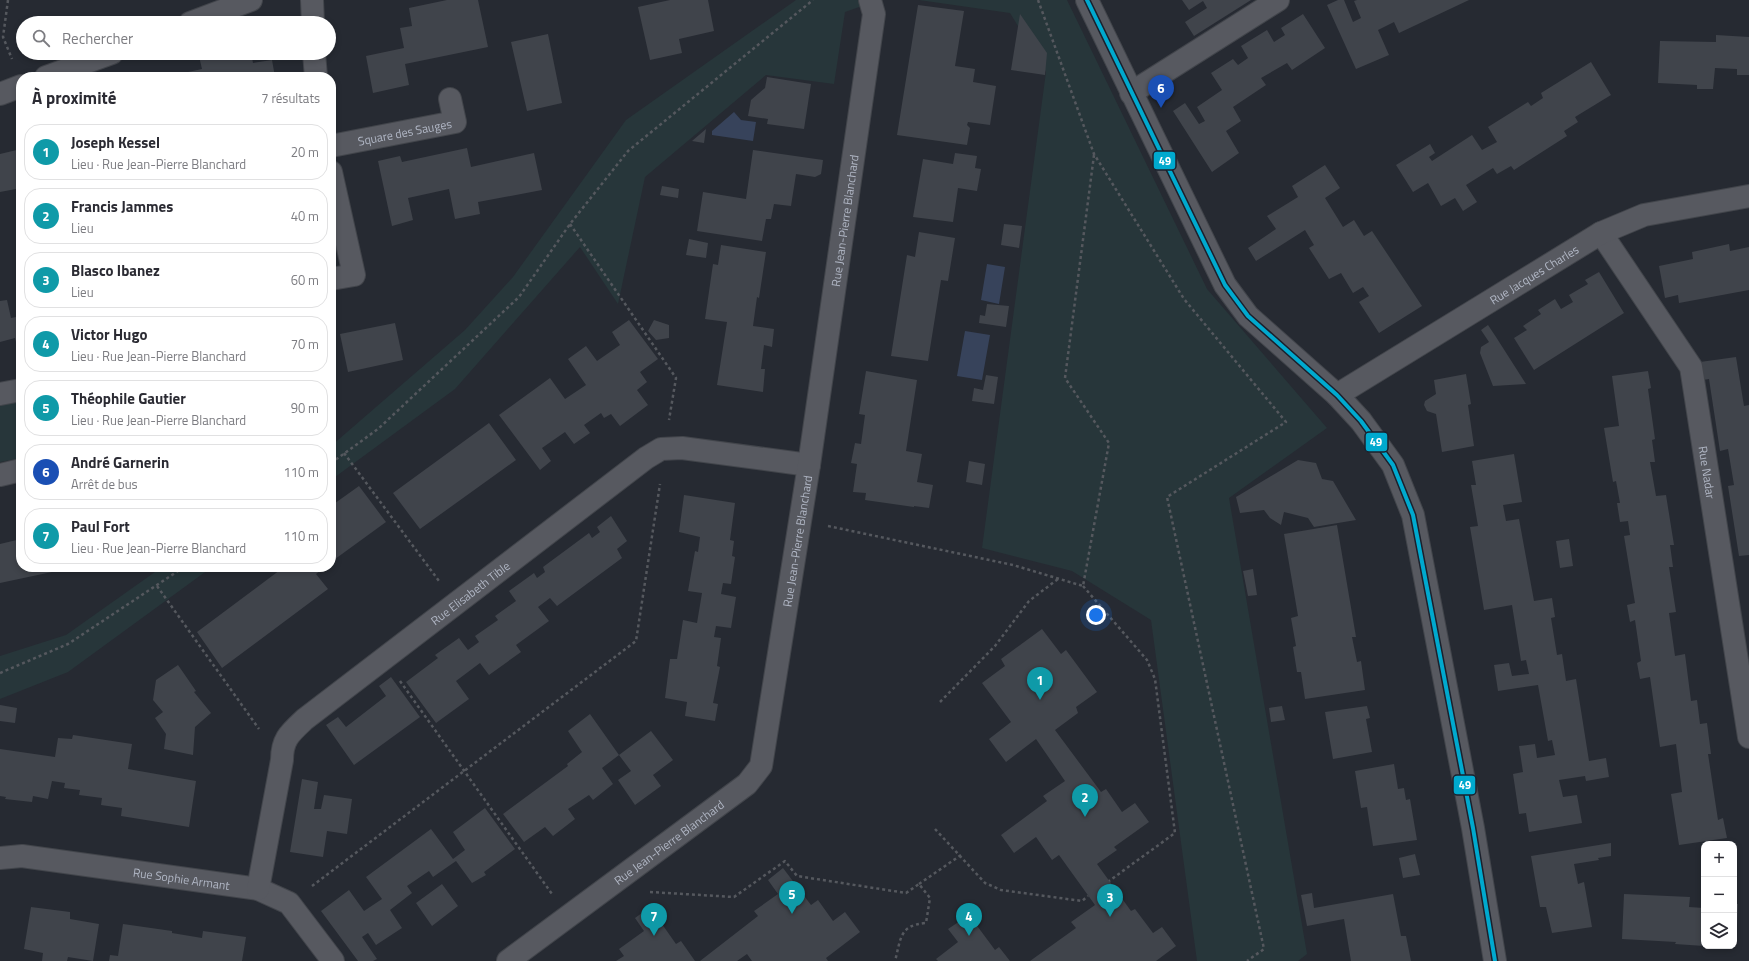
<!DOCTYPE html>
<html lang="fr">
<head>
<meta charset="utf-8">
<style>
	:root { --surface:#fff; --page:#f7f7f7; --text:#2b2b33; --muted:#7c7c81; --line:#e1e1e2; --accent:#808591 }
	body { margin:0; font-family:"Titillium Web",sans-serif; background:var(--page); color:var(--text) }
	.controls { position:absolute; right:12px; bottom:12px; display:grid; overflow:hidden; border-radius:8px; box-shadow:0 2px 6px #0003 }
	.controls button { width:36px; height:36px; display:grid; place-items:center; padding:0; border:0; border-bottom:1px solid var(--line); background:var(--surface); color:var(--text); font:20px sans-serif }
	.you { position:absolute; left:1096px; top:615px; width:14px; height:14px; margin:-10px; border:3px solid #fff; border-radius:50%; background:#1a73e8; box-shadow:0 0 0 6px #1a73e833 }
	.badge { display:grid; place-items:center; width:26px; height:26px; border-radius:50%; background:var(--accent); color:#fff; font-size:13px; font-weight:700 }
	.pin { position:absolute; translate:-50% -33px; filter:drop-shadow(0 1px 2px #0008) }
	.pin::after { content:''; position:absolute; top:21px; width:14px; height:12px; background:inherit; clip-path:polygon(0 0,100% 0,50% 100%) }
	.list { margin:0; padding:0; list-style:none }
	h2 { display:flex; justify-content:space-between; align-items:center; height:52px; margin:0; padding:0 16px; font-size:17px }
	h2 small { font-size:13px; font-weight:400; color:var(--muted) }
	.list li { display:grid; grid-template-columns:26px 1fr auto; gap:12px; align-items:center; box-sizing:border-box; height:56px; margin:0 8px 8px; padding:0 8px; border:1px solid var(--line); border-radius:16px }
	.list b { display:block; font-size:15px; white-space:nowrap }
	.list p { margin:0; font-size:13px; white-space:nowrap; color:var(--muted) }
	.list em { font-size:13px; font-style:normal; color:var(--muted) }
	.icon { flex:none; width:22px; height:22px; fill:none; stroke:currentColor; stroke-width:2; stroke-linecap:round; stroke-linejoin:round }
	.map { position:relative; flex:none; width:1749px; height:961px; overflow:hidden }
	.search { position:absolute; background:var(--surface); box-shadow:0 2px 6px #0003; left:16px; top:16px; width:320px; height:44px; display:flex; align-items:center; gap:10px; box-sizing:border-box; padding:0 14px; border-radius:22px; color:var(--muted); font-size:15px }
	.panel { position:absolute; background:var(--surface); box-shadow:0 2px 6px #0003; left:16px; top:72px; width:320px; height:500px; border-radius:16px }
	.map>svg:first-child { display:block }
</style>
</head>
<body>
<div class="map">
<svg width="1749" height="961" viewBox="0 0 1749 961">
	<rect width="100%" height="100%" fill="#262a32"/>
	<path fill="#27363a" d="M796,0h83l-34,12 -11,72 -68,-9 -121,102 -27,127 -38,-57 -125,142 -124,91v-34l134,-116 48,-53 113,-157z
		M919,0h148l140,289 120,139 -98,70 78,456 -9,7h-101l-46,-341 -79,-49 -90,-23 64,-476 -36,-59z
		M21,400v58l-21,4v-58z
		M162,567h50l-144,105 -68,27v-43l66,-21z"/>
	<path fill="#37435b" d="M734,112l7,8 15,2 -3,19 -41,-6v-4z
		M987,264l18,3 -6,37 -18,-4z
		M965,331l25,4 -8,45 -25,-4z"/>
	<path fill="#40444b" d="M447,0h31l10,47 -83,17 4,21 -36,8 -7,-37 38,-8 -4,-20 12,-2 -3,-18z
		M670,0h38l6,31 -35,8 3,14 -32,7 -12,-53z
		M1182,0h69l-57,36 -9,-14 22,-14 -4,-7 -14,9z
		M1338,0h6l9,22 8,-4 -7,-17 3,-1h112l-70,33 -5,-11 -16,8 11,25 -33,14 -29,-64z
		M918,5l46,6 -9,55 20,3 -2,13 23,4 -6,39 -22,-3 -1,3 3,3 -3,17 -70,-10z
		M1020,14l27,39 -2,22 -34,-5z
		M1303,14l22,34 -33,22 -5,-7 -26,15 5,7 -33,22 8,14 -15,10 13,22 -27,19 -39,-61 12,-8 14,21 6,-3 -8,-14 25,-17 -11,-17 22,-14 5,6 10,-7 -7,-12 26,-16 7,12 11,-7 -4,-7z
		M548,34l14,69 -35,8 -16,-69z
		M1716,35l33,2v38h-12v-6l-22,-1 -2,21h-16v-4l-39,-2 2,-42 56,1z
		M212,53h39l2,10 19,-3 3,17h-110l37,-8 -3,-13z
		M1591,62l20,33 -36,22 3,5 -14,9 3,5 -53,34 -3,-4 -14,8 -4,-6 -27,17 11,17 -14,9 -8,-13 -14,8 -13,-23 -15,9 -17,-27 34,-21 5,9 -6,4 3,4 40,-26 10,15 15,-8 -9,-15 40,-25 3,4 12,-8 -2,-5z
		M767,77l44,7 -7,45 -37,-5 1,-5 -20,-3 3,-16 14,-12z
		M706,129l-2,14 -12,-2z
		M467,148l4,19 63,-14 8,37 -64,12 2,12 -25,5 -6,-30 -41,9 5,22 -21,6 -14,-65 22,-5 2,6z
		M21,149v39l-21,4v-38z
		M753,150l70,10 -2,14 -6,3 -19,-3 -5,32 -17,-2 -3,15h-5l-4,22 -65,-10 6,-39 43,7z
		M955,153l22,3 -2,12 6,1 -4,22 -19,-3 -5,34 -40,-5 10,-58 30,5z
		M1325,165l15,23 -15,10 18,29 11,-7 10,16 8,-5 50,75 -43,27 -20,-31 10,-6 -6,-9 -10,6 -12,-20 -12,6 -20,-31 5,-3 -9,-15 -49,31 -8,-13 28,-19 -9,-13 31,-19 -6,-11z
		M662,186l17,3 -1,9 -18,-3z
		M1004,224l18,2 -3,22 -18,-3z
		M919,232l36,6 -7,43 -7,-1 -13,81 -37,-5 16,-101 8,2z
		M689,239l19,4 -2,15 -20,-3z
		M1729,244l1,7 19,-4v43l-70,13 -1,-8 -13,3 -6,-32 34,-7 -1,-7z
		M721,245l45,7 -7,46 -2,-1 -4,29 21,3 -2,18 -8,-2 -3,24h4l-2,23 -46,-7 10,-63 -22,-3 8,-55 5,1z
		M1599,272l25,41 -90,57 -20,-32 13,-8 -4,-4 18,-12 -3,-4 17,-11 6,10 12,-7 -4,-7 19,-11 -3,-4z
		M7,300l4,18 10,-2v42h-1l-5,-20 -15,4v-41z
		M987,304l22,2 -3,21 -27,-4 1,-8 5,1z
		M629,320l29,39 -18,13 7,10 -10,8 11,15 -28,21 -9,-12 -7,4 -3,-5 -17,12 6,8 -16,11 -9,-12 -23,16 9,13 -11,9 -41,-55 51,-37 15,21 21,-14 -18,-26 18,-13 11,15 23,-16 -8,-13z
		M654,320l15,5v13l-13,2 -8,-9z
		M395,323l8,37 -55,12 -8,-38z
		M1488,325l8,12 30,47 -33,2 -13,-33 1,-6 8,-5 -8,-12z
		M1736,357l8,49 5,-1v150l-10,1 -11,-70 6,-1 -6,-36 -8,2 -11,-72 -6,1 -3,-18z
		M866,371l51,9 -11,71 16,3 -5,28 16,3 -4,23 -15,-2v1l-49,-7 1,-7 -13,-1 4,-28 -6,-1 4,-20 6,1 4,-29 -6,-1z
		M1648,371l3,17 -3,1 7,50 -3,1 3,22h-5l6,34 10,-1 8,50h-4l3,22h-4l7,45 -7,1 6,43 10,-2 6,47 6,-1 3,24 7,-1 4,31h-3l10,66 5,-2 4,20 -48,7 -8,-51 11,-2 -6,-48 -16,3 -10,-70 -10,2 -3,-16 4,-2 -6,-41 -5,2 -3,-17 8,-2 -11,-67 6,-1 -2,-14 -8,1 -3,-19h3l-4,-22 -3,1 -9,-54 15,-2 -7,-50z
		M1466,374l5,30 -3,1 6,41 -32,6 -6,-38 -9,-3 -3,-6 1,-4 11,-7 -2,-14z
		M986,375l12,2 -4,27 -22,-3 2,-13 9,2z
		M489,423l27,37 -96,69 -27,-36z
		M1514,454l8,48 -19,3 3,16 13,-2 15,82 18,-3 3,19 -4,1 6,37 5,-1 4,27 10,-2 13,82 17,-3 3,19 -23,4 -1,-5 -26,4 4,17 14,-2 5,28 -53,9 -3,-19 -7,1 -6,-40 10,-2 -4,-26 16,-2 2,14 18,-3 -3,-15 -4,1 -10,-56 -40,6 -4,-26 15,-2 3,13 17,-2 -3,-14 -5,1 -9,-56 -28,5 -14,-83 8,-1 -7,-41h5l-4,-24z
		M1298,460l18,3 6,16 11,2 23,39 -42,7 -6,-9 -24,-6 -3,13 -11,-7 -6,-8 -24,3 -4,-16z
		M969,461l16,3 -3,21 -16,-3z
		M359,486l27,36 -55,40v-56z
		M684,495l51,8 -5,37 4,1 -2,15 3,1 -4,27 -8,-1 -2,11 15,3 -5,31 -15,-2 -2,11 7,1 -4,28 3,1 -7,36 5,1 -3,17 -30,-5 2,-14 -22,-4 5,-39h7l6,-39 14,3 5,-30 -14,-2 7,-40 3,1 2,-15 -21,-5z
		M611,516l16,25 -10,8 5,9 -65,48 -7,-8 -12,9 11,14 -33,24 5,7 -32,23 -9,-12 -24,18 13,18 -33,24 -30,-41 32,-24 -3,-3 24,-17 9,12 11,-8 -4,-6 23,-16 -3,-4 21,-15 -7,-10 25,-18 3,5 8,-6 -2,-5 46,-34 3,5 8,-6 -3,-5z
		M1337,525l19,112h-4l5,25 4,-1 4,29 -60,9 -4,-27h-4l-4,-25 3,-1 -5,-28 7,-2 -14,-82z
		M21,539v28h45v2l-66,14v-39z
		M1569,539l4,27 -13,2 -4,-27z
		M284,567h41l-9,7 12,15 -106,79 -25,-36z
		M1253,569l4,26 -9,1 -5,-25z
		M1042,629l19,25 5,-4 31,42 -21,15 2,6 -23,17 46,62 5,-3 16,23 13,-9 14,19 -35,25 3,3 -20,14 34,47 4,-2 18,24 9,-6 14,19 -20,15h-126l46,-33 -5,-6 24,-17 -36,-50 -7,5 -16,-23 -22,16 -13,-18 46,-34 -4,-5 22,-15 -29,-42 -30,23 -17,-23 22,-17 -29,-39 23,-17 -4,-7z
		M178,665l18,26 -2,1 17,21 -16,14 -2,28 -29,-6 2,-15 -11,-16 8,-6 -10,-12 3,-20z
		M391,677l29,40 -66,48 -28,-40 12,-8 8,10 40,-31 -7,-10z
		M0,705l17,3 -2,15 -15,-2z
		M1282,706l3,14 -14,2 -2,-14z
		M1367,706l3,12 -4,1 6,33 -39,7 -8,-47z
		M590,714l29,41 32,-24 22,29 -20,15 8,11 -26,19 -17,-25 13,-9 -12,-16 -17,13 11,16 -20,16 -4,-5 -21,14 7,10 -22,17 -8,-9 -21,15 -21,-28 65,-48 -1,-2 15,-12 -14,-21z
		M73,735l59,9 -4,25 68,12 -7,46 -68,-11 1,-8 -21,-3 1,-7 -23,-3 1,-5 -16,-2 1,-5 -13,-2 -4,18 -15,-3 -1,6 -27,-3 1,-2 -6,-1v-47l55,8 3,-19 14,1z
		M1394,764l4,25 6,-1 2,12 4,-1 7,41 -44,6 -6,-39 -6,1 -6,-37z
		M302,779l16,3 -4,27h7l3,-14 28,4 -5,35 -20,-3 -4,26 -33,-5z
		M485,808l30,41 -31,23 2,3 -14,8 -16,-22 -23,16 -4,-6 -22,15 5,7 -22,17 12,18 -26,17 -8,-12 -6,4 15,22 -4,2h-15l-37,-50 28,-21 15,21 18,-12 -16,-22 65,-48 22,30 12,-9 -12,-18z
		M1611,843v13l-13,2 1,2 -25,4 4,20 6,-2 8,45 -40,6 -6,-26h-6l-9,-51z
		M1415,854l5,21 -17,3 -4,-20z
		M783,868l28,37 7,-5 15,21 12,-9 15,20 -34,26 2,3h-76l-5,-7 -10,7h-37l58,-45 -4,-5 24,-17 -10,-14z
		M442,884l16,22 -26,20 -16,-23z
		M1312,893l2,15 79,-14 8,42h5l5,25h-60l-7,-42 -37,7 -6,-31z
		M1624,894l66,3 -1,10 15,1v38l-29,-2 1,-2 -54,-3z
		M1734,904h4l-2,43h-2z
		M31,907l39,5v7l29,5 -6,37 -25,-4 -1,4h-25l1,-8 -19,-4z
		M650,907l26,37 5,-3 14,20h-79l8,-5 -5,-7 25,-18 -9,-13z
		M969,915l26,35 4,-3 11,14h-72l-2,-2 22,-17 -10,-13z
		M123,924l49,7v2l30,5 1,-7 43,6 -4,24h-133l1,-6 8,1z"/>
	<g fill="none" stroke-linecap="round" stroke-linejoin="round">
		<g stroke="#42454b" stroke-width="24">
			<g id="street">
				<path d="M312,0l1,23"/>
				<path d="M1087,0l138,285 23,31 89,79 24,26 32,44 20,50 60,313 22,133"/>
				<path d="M190,23l61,-23"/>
				<path d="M314,53l2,24"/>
				<path d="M46,77l66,-24"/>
				<path d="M1131,93l147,-93"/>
				<path d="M0,94l21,-8"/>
				<path id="s1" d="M331,146l124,-24 -5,-23"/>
				<path d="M331,172l23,103 -23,4"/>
				<path id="s2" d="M1601,233l90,134 58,370"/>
				<path d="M0,394l21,-4"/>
				<path id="s3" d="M1337,395l264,-162 43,-18 105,-19"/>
				<path d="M0,475l21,-5"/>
				<path id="s4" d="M0,858l22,-2 236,33 31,14 44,58"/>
				<path id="s5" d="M258,889l24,-129c0,-21 8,-27 23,-41l341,-261 15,-9 21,-1 127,17"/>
				<path id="s6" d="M508,961l239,-177 14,-18 48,-301 65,-451 -4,-14"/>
			</g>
		</g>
		<path stroke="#55585e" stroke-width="2.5" stroke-dasharray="3 3" stroke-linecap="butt" d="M8,0l-5,37 9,22
			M1038,0l56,154 90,145 102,123 -119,75 97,452 -17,12
			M570,224l106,154 -7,42
			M344,453l95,128
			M331,463l47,-34 141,-132 51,-73 58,-73 185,-151
			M828,526l185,39 70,21 26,-143 -44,-65 29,-223
			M157,586l102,143
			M1083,586l64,74 8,19 20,154 -66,48
			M0,673l68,-29 116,-77
			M400,681l152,213
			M940,702l55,-56 34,-45 29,-22
			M935,829l50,54 16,7 81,11 6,-5
			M919,884l42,-29
			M312,886l324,-245 24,-157
			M650,892l84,5 51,-36 12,15 109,17 13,-9 11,14 -4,25c-27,2 -25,16 -31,38"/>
		<use href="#street" stroke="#575960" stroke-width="22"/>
		<g stroke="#1b202c" stroke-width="7">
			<path id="bus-1" d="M1087,0l138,285 23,31 89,79 24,26 32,44 20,50 60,313 22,133"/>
		</g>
		<use href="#bus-1" stroke="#00a9ce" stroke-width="4"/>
	</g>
	<g text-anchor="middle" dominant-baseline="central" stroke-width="3" stroke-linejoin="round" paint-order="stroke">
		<g font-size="12" fill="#b0b6c4" stroke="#1b202c">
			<text stroke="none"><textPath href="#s1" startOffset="75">Square des Sauges</textPath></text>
			<text stroke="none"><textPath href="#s6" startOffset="872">Rue Jean-Pierre Blanchard</textPath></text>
			<text stroke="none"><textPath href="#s3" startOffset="231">Rue Jacques Charles</textPath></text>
			<text stroke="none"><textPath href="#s2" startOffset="268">Rue Nadar</textPath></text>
			<text stroke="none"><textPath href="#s6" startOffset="548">Rue Jean-Pierre Blanchard</textPath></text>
			<text stroke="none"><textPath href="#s5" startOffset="388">Rue Elisabeth Tible</textPath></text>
			<text stroke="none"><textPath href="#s6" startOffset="200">Rue Jean-Pierre Blanchard</textPath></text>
			<text stroke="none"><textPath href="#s4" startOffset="183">Rue Sophie Armant</textPath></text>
		</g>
	</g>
	<g stroke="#1b202c" stroke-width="1.5">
		<rect x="1153" y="151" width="23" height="19" rx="4" fill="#00a9ce"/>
		<rect x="1365" y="432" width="23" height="20" rx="4" fill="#00a9ce"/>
		<rect x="1453" y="775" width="23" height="20" rx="4" fill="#00a9ce"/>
	</g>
	<g font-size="11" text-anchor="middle" font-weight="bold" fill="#fff">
		<text x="1165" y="165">49</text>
		<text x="1376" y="446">49</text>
		<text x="1465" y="789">49</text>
	</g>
</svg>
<div class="controls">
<button>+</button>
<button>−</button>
<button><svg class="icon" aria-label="layers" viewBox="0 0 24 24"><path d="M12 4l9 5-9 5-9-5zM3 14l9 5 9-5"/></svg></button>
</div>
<div class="you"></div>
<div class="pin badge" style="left:1040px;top:700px;background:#0f9aa8">1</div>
<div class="pin badge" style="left:1085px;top:817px;background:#0f9aa8">2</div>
<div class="pin badge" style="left:1110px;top:917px;background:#0f9aa8">3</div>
<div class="pin badge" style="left:969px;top:936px;background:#0f9aa8">4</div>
<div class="pin badge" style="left:792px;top:914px;background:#0f9aa8">5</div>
<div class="pin badge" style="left:1161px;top:108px;background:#1a4fb4">6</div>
<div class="pin badge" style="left:654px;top:936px;background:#0f9aa8">7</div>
<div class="search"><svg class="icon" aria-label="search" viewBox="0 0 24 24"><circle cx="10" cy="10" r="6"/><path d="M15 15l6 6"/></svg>Rechercher</div>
<section class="panel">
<h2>À proximité<small>7 résultats</small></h2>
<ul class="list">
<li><span class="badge" style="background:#0f9aa8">1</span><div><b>Joseph Kessel</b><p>Lieu · Rue Jean-Pierre Blanchard</p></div><em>20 m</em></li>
<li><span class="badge" style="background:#0f9aa8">2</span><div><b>Francis Jammes</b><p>Lieu</p></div><em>40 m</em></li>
<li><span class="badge" style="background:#0f9aa8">3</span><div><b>Blasco Ibanez</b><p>Lieu</p></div><em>60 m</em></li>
<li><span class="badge" style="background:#0f9aa8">4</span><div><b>Victor Hugo</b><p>Lieu · Rue Jean-Pierre Blanchard</p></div><em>70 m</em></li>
<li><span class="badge" style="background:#0f9aa8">5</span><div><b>Théophile Gautier</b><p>Lieu · Rue Jean-Pierre Blanchard</p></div><em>90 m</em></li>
<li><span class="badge" style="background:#1a4fb4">6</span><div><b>André Garnerin</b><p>Arrêt de bus</p></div><em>110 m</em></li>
<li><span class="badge" style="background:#0f9aa8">7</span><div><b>Paul Fort</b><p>Lieu · Rue Jean-Pierre Blanchard</p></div><em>110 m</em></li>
</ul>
</section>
</div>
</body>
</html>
